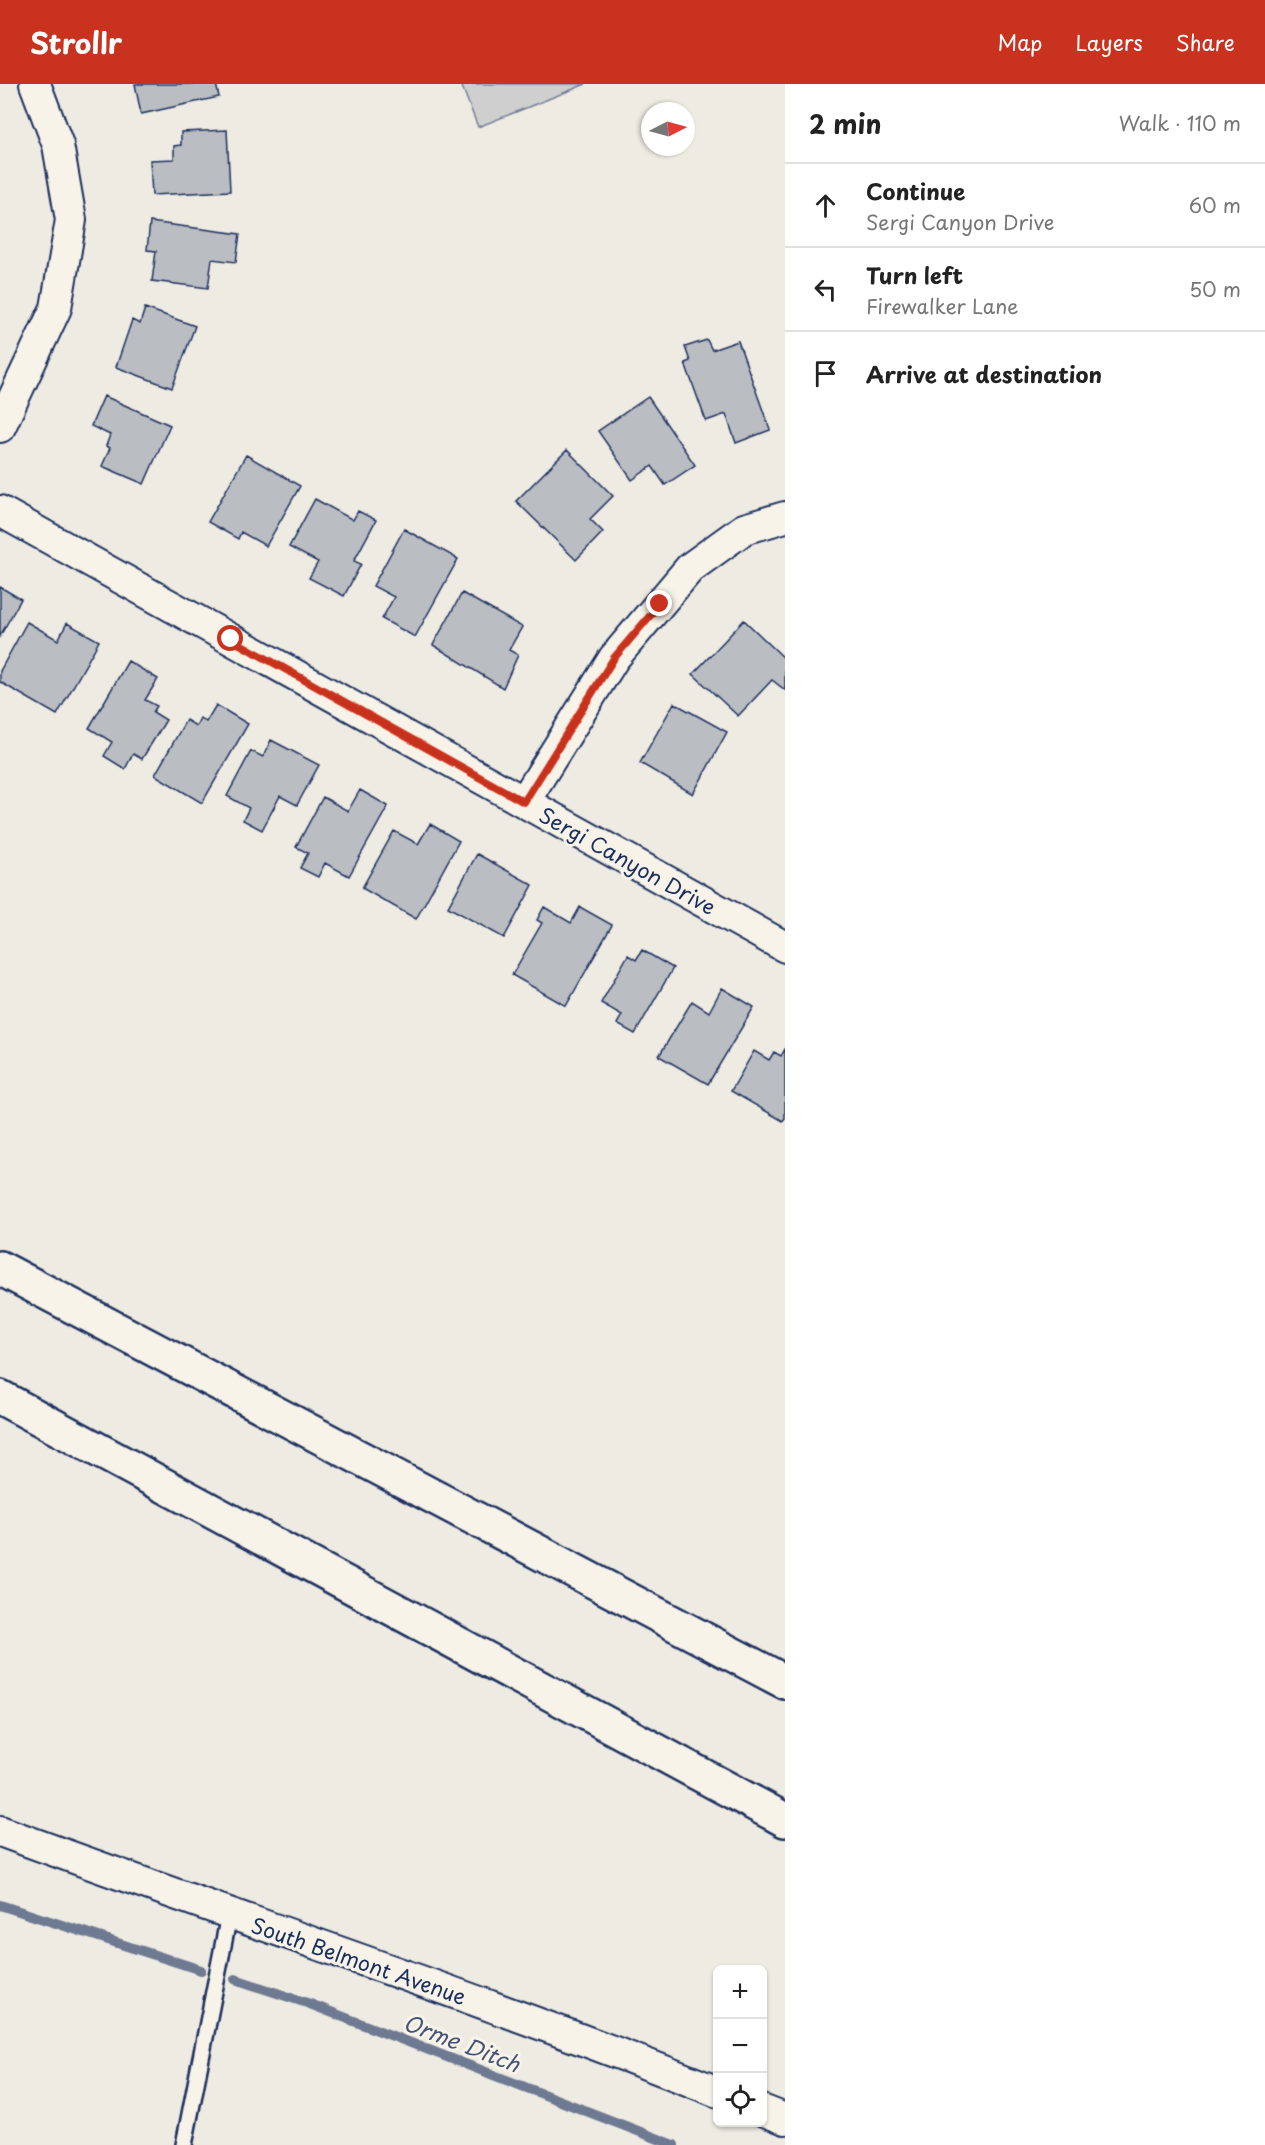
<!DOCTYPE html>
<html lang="en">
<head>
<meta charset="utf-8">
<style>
	:root { --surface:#fff; --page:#f2f2f2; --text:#222; --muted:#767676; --line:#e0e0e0; --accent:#c8321e }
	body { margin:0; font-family:"Playpen Sans",sans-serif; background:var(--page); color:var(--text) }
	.controls { position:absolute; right:18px; bottom:18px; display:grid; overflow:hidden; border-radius:9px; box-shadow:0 2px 4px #0004 }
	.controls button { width:54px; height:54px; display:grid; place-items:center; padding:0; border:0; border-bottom:2px solid var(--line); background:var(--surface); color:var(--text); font:30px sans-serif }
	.compass { position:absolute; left:641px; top:18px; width:54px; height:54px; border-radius:50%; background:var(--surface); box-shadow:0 2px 4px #0004; rotate:84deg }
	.stop { position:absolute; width:18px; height:18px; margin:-14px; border:4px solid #c8321e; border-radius:50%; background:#fff }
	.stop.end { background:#c8321e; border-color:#fff; box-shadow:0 2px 6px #0008 }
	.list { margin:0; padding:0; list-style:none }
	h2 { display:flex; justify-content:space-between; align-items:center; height:78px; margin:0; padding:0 24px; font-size:26px }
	h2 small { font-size:20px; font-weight:400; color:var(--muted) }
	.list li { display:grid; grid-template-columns:39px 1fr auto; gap:18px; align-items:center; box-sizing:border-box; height:84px; padding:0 24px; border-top:2px solid var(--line) }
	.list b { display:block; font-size:22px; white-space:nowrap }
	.list p { margin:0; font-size:20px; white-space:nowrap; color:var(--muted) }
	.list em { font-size:20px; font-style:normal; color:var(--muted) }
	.icon { flex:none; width:33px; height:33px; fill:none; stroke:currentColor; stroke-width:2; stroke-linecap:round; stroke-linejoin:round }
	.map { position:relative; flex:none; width:785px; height:2061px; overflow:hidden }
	header { display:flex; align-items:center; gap:36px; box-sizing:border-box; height:84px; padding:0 30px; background:var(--accent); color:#fff }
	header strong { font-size:28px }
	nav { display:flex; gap:33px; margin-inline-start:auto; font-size:21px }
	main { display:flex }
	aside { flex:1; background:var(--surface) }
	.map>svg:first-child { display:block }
</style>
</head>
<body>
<header>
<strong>Strollr</strong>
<nav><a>Map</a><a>Layers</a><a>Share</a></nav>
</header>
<main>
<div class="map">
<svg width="785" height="2061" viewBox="0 0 785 2061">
	<rect width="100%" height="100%" fill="#eeebe2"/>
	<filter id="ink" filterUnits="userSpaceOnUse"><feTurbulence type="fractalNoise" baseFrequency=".0167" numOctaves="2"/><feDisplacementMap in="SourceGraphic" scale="12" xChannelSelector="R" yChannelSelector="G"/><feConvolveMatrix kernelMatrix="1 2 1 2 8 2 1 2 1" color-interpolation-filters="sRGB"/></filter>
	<g filter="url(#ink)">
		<path fill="#cfcfcf" stroke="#757f96" stroke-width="1.5" d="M461,0h125l-108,43z"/>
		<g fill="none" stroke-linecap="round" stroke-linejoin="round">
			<path stroke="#6e7992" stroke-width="10" d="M0,1821l201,65
				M235,1895l75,25 364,141"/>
		</g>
		<path fill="#babdc2" stroke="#1b2f5e" stroke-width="1.5" d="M135,0h81l3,13 -78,17z
			M227,46l3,61 -78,4 -2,-35 24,-1v-13l7,-1v-13z
			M150,138l90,12 -4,28 -24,-3 -4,29 -56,-7 4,-30 -9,-1z
			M145,224l50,18 -23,62 -56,-21 16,-47 8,4z
			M707,256l5,10 26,-9 32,89 -34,13 -10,-29 -20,7 -21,-58 5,-2 -5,-14z
			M104,312l66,29 -26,59 -42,-18 8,-18 -4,-2 4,-11 -19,-9z
			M648,313l47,68 -30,20 -13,-19 -20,14 -34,-49z
			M567,366l46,46 -23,23 13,13 -27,28 -60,-59z
			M246,371l54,31 -34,60 -25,-14 -3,7 -30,-17z
			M315,415l38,21 5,-9 18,9 -22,41 7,3 -17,32 -35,-18 9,-16 -29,-15z
			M404,445l54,30 -43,78 -33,-18 12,-22 -21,-11z
			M0,503l21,12 -21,37z
			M462,509l60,34 -13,23 9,5 -15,33 -70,-43z
			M744,536l41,39v31l-13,-10 -34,36 -45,-42z
			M27,538l31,18 9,-17 32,18 -42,74 -57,-33v-11z
			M128,577l30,18 -13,21 12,6 -4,6 13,8 -24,39 -9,-5 -8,15 -21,-13 8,-14 -23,-14z
			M674,619l53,29 -34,62 -53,-31z
			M216,621l32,19 -46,79 -47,-28 31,-55 10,6 4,-8 6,4z
			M271,656l48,25 -22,40 -17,-9 -18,34 -19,-10 6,-12 -22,-12 24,-45 12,6z
			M360,706l28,16 -39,70 -24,-13 -7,14 -18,-9 8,-15 -12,-6 27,-50 25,14z
			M430,740l29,17 -43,78 -54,-31 32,-57 24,13z
			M477,770l56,31 -29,53 -56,-31z
			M544,823l27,16 9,-16 32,18 -46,81 -54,-31 30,-52 -5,-3z
			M642,866l31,18 -38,66 -18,-10 5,-9 -21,-12 27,-48 8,5z
			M722,904l32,19 -46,77 -49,-28 33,-55 17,11z
			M785,965v69l-2,3 -52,-30 23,-40 15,9 5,-8 7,4z"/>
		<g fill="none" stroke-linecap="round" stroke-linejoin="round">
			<g stroke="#1b2f5e" stroke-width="20">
				<path id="lane" d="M184,2061l45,-230"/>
			</g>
			<g stroke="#1b2f5e" stroke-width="34">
				<path id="street" d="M0,343l56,-119 15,-88 -13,-75 -23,-61
					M0,427l785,436
					M524,718l90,-144 76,-90 54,-39 41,-12
					M0,1747c239,88 481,167 718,261
					M762,2026l23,9"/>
			</g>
			<g stroke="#1b2f5e" stroke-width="38">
				<path id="highway" d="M0,1184l785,414
					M0,1313l785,423"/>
			</g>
			<use href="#lane" stroke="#f7f3e8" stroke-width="15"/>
			<use href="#street" stroke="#f7f3e8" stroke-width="30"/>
			<use href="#highway" stroke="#f7f3e8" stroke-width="33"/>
		</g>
	</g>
	<g fill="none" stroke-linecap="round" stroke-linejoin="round" filter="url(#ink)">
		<path stroke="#c8321e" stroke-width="8" d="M231,555l293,163 90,-144 46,-54"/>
	</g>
	<g text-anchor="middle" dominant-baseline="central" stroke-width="6" stroke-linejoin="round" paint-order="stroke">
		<g font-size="21" fill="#1b2f5e" stroke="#f7f3e8">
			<text transform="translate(628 776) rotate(29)">Sergi Canyon Drive</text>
			<text transform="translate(359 1876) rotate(19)">South Belmont Avenue</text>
		</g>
		<g font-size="22" font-style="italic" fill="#455478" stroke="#f7f3e8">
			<text transform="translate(462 1958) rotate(21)">Orme Ditch</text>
		</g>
	</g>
</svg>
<div class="controls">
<button>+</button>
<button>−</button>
<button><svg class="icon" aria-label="locate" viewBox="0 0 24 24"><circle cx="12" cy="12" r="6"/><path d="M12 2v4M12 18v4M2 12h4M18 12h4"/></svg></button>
</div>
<svg class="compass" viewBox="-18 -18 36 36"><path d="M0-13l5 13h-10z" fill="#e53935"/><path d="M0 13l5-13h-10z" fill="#767676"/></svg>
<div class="stop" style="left:231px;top:555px"></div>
<div class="stop end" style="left:660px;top:520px"></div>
</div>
<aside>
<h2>2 min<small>Walk · 110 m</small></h2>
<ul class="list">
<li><svg class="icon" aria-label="ahead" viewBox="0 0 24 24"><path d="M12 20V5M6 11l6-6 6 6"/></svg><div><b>Continue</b><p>Sergi Canyon Drive</p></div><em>60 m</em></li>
<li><svg class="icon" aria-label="left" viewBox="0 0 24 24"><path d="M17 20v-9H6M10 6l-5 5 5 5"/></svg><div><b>Turn left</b><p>Firewalker Lane</p></div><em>50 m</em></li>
<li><svg class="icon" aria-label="arrive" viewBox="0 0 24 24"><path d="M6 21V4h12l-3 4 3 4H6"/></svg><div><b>Arrive at destination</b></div></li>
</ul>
</aside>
</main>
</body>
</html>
